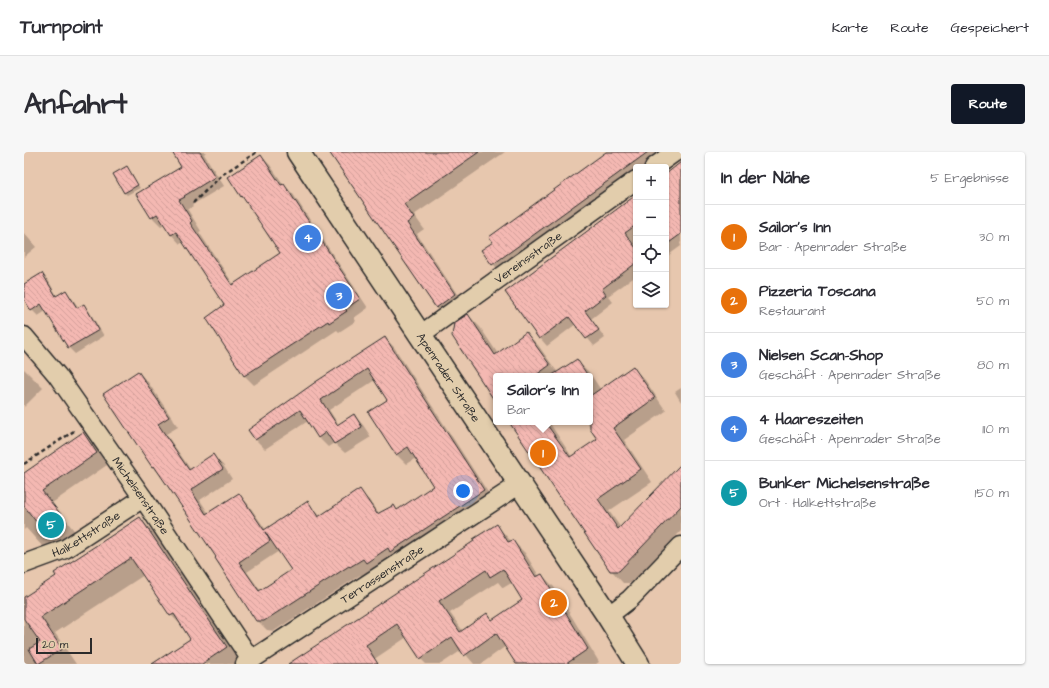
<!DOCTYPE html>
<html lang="de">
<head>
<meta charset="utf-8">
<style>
	:root { --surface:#fff; --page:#f7f7f7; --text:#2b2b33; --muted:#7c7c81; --line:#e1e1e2; --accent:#111827 }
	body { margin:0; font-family:"Architects Daughter",sans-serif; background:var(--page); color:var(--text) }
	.controls { position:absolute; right:12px; top:12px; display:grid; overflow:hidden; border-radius:4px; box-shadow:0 1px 3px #0004 }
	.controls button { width:36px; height:36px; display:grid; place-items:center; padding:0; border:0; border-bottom:1px solid var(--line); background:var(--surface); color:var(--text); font:20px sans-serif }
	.scale { position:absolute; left:12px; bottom:10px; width:56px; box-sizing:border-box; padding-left:4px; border:2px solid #2b2b2b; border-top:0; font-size:11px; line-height:14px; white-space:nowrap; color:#2b2b2b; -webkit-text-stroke:3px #e2cdac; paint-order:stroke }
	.you { position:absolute; left:439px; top:339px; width:14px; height:14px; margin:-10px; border:3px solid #fff; border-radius:50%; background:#1a73e8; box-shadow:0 0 0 6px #1a73e833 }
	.badge { display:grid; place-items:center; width:26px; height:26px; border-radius:50%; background:var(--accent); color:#fff; font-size:13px; font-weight:700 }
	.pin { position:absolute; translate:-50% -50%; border:2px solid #fff; box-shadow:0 1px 4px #0006 }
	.popup { position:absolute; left:469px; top:221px; width:100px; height:52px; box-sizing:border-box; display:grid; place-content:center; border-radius:4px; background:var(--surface); filter:drop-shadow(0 1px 3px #0005); font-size:13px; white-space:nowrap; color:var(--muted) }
	.popup b { font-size:15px; color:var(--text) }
	.popup::after { content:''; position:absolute; left:50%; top:100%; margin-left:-8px; border:8px solid transparent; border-top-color:var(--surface) }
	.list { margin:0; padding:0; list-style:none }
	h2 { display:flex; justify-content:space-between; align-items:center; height:52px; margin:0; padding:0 16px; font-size:17px }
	h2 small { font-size:13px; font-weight:400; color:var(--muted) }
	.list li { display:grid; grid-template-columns:26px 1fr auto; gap:12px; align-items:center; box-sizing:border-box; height:64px; padding:0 16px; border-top:1px solid var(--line) }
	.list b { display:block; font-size:15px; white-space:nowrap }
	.list p { margin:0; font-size:13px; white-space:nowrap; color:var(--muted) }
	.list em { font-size:13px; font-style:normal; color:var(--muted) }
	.icon { flex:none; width:22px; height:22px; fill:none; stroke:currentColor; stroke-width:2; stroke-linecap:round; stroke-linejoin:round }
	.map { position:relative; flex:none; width:657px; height:512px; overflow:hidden; border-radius:4px }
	header { display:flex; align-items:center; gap:24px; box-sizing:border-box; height:56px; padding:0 20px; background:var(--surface); border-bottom:1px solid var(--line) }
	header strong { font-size:19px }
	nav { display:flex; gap:22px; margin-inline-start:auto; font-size:14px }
	.intro { display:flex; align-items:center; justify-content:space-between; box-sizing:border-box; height:96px; padding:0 24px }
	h1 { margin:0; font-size:28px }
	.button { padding:10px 18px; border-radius:4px; background:var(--accent); color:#fff; font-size:14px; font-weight:700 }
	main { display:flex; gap:24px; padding:0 24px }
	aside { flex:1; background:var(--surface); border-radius:4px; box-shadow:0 1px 3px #0004 }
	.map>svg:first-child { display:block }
</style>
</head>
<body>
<header>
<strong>Turnpoint</strong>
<nav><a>Karte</a><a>Route</a><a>Gespeichert</a></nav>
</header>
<div class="intro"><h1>Anfahrt</h1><a class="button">Route</a></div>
<main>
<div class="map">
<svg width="657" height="512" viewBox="0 0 657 512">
	<defs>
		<pattern id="building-back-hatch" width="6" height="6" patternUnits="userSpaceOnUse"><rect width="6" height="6" fill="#f4b8b2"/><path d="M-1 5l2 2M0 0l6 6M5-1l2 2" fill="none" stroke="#d19e99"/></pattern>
	</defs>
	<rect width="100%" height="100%" fill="#e7c7ae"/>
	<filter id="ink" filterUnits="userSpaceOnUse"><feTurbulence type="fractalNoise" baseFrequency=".025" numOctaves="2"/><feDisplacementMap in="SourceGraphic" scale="8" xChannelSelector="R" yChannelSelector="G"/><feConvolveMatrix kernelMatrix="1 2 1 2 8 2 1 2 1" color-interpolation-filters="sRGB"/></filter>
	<g filter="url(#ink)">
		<path fill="#0003" fill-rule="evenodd" d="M150,0h32l-2,2 20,32 -32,19 1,1 -5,4 13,21 -2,1 35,53 47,-31 -51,-77 31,-21 9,9 14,20 9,9 75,114 -14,10 2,3 -17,11 -2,-2 -83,55 -9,-9 -38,-58 19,-12 -42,-64 -4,2 -9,-10 -6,-10 -4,2 -9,-9 30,-50z
			M306,0h175l-91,63 10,14 -7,5 48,72 -18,12 -11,-10z
			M584,0h55l-20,15h-7v5l-137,99 -16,-20z
			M103,16l13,20 -13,7 -3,-3z
			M657,16v74l-1,1 1,3 -15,11v-82z
			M612,45v79l-28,20 5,6 -22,17 14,19 -11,8 -18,-22 -29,22 -7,-8 -34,-45z
			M0,81l12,14 -12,10z
			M18,122l6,6 9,16 9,-5 5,6 8,11 4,-2 6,5 15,25 -29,18 -6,-6 -23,-37 -8,5 -6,-6 -8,-13v-12z
			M444,163l12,12 18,27 28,-21 12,12 20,28 18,-13 13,12 12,18 32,-22 12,12 21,31 -42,29 28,42 -43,29 12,17 60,-63v66l-50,52h-8l-12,-13 -100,-148h38l23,35 26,-18 -11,-17h3v-46h-94v24z
			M361,186l9,9 99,153 -116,72 -4,-4 -12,8 -1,-1 -86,56 -7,-1 -10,-10 -39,-63 -56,-81 -9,-9 -48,-73 33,-22 10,10 30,45 -12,7 25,36 22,-14 10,9 9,14 -32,21 9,14 30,-20 9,10 18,26 41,-28 13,15 39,-26 10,9 10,14 14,-8 5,4 36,-23 -18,-29 -10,6 -9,-9 15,-10 -1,-1 -14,9v2l-8,-55 -14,-20 -46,30 10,15 15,-10 9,10 8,12 -26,16 -11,-10 -6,4 -10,-10 -10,-16 -43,28 -10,-10zM255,399l13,19 -31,21 -14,-19z
			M0,217l19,19 -19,19z
			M657,236v14l-6,-10z
			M58,282l12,11 13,20 -55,38 25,31 -27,21 -24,-27 -2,2v-56z
			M116,366l15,16 87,129 -2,1h-87l38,-25 -7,-11 -13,-13 -27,-40 -89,58 21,31h-52v-66z
			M473,374l15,16 1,-1 12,12 14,23 3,-1 12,12 45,75 -3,2h-79l-11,-18 -25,18h-7l-12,-14 -21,14h-15l-6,-6 -13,-21 -40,27h-76zM474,430l5,6 10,-6 11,19 -31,20 -6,-6 -24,16 -13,-18z"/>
		<path fill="url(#building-back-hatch)" stroke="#2b2b2b" fill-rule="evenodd" d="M148,0h28l15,25 -31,19 1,1 -6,3 13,21 -2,2 42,62 48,-32 -38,-57 -1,1 -13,-20 33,-22 20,30 3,-1 76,115 -15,10 2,2 -18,12 -1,-2 -84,55 -38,-58 18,-13 -48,-73 -5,3 -14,-21 -6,4 -15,-24 45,-27z
			M305,0h150l-75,52 10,14 -7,5 48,71 -19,14z
			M582,0h42l-156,113 -11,-15 12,-8 -4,-5z
			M657,10v72l-15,11v-71z
			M103,14l11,19 -14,8 -11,-19z
			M612,43v30l-11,8 11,15v15l-34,26 4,6 -21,16 14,19 -13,9 -17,-22 -30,22 -34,-47z
			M18,121l14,23 10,-6 11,18 7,-4 15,26 -31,18 -27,-44 -10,7 -7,-12v-15z
			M444,162l27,41 31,-23 24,33 -15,11h-39v27l-44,-67 2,-13z
			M361,185l99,153 -94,62 -2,-4 -22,15 -3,-4 -13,8 -1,-1 -85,55h-8l-41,-63 1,-1 -62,-91 -2,1 -49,-73 35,-23 31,46 -11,7 31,46 24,-16 10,15 -32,21 15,24 33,-21 25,37 44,-29 10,16 42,-28 17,25 17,-9 3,5 36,-24 -25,-39 -12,8 -28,-43 19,-12 -20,-31 -46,31 16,25 17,-11 8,13 -28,17 -8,-12 -8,6 -18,-28 -45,30 -7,-10 69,-49zM241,380l26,38 -32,21 -20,-29 31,-21z
			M553,207l11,17h-37z
			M609,214l22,32 -42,30 28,41 -43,30 20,30 63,-65v42l-62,65h-9l-101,-149h36l25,35 27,-18 -7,-10v-33z
			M59,280l14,21 -55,38 25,31 -19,15 -24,-31v-33z
			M116,365l87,130 -25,17h-50l38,-25 -16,-25 -4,2 -39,-58 -90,59 21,32 -24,15 -9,-15 11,-7 -16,-23v-22l32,-21 -2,-3z
			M473,372l11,18 5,-2 23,37 6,-3 46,75 -22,15h-50l-20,-31 -32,23 -12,-19 -32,22 -23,-35 -31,21 12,19h-90l186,-123 -1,-2zM479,417l19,31 -30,20 -5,-7 -27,19 -21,-31 47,-31 4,7z"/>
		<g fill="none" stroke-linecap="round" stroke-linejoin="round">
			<g stroke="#2b2b2b" stroke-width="21">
				<g id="minor">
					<path d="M630,15l21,-15"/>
					<path id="s1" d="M396,183l216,-155"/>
					<path id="s2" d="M0,184l33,39 86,123 108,162"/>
					<path id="s3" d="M0,412l41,-15 78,-51"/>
					<path d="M584,464l22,-17 51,-53"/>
					<path id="s4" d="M221,512l275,-180"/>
				</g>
			</g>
			<g stroke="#2b2b2b" stroke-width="25">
				<g id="secondary">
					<path id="s5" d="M274,0l310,464 30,48"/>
				</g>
			</g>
			<path stroke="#2b2b2b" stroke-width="2.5" stroke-dasharray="4 3" stroke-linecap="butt" d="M169,51l30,-29 34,-22
				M0,312l50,-33"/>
			<use href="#minor" stroke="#e2cdac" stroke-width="18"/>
			<use href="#secondary" stroke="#e2cdac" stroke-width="22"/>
		</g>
	</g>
	<g text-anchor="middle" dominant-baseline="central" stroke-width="4" stroke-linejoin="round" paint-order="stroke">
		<g font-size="12" fill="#2b2b2b" stroke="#e2cdac">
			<text stroke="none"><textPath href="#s1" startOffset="133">Vereinsstraße</textPath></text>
			<text stroke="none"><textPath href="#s5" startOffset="271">Apenrader Straße</textPath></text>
			<text stroke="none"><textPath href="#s2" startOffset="198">Michelsenstraße</textPath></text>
			<text stroke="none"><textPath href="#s3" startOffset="69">Halkettstraße</textPath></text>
			<text stroke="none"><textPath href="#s4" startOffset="164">Terrassenstraße</textPath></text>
		</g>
	</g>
</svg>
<div class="controls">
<button>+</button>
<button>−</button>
<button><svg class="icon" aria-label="locate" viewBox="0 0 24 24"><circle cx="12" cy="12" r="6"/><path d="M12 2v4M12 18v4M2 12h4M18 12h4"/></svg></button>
<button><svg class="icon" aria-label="layers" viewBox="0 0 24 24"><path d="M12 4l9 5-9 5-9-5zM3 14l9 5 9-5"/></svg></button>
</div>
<div class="scale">20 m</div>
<div class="you"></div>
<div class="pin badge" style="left:519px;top:301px;background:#e8710a">1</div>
<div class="popup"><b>Sailor's Inn</b>Bar</div>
<div class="pin badge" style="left:530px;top:451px;background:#e8710a">2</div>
<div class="pin badge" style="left:315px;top:144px;background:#3f7fe0">3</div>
<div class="pin badge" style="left:284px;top:86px;background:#3f7fe0">4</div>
<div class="pin badge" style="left:27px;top:373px;background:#0f9aa8">5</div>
</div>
<aside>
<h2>In der Nähe<small>5 Ergebnisse</small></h2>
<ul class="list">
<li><span class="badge" style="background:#e8710a">1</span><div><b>Sailor's Inn</b><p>Bar · Apenrader Straße</p></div><em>30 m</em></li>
<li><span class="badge" style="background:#e8710a">2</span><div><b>Pizzeria Toscana</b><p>Restaurant</p></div><em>50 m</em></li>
<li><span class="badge" style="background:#3f7fe0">3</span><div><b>Nielsen Scan-Shop</b><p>Geschäft · Apenrader Straße</p></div><em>80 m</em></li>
<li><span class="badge" style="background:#3f7fe0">4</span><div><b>4 Haareszeiten</b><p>Geschäft · Apenrader Straße</p></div><em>110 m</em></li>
<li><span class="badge" style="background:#0f9aa8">5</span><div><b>Bunker Michelsenstraße</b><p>Ort · Halkettstraße</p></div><em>150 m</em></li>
</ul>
</aside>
</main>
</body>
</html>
